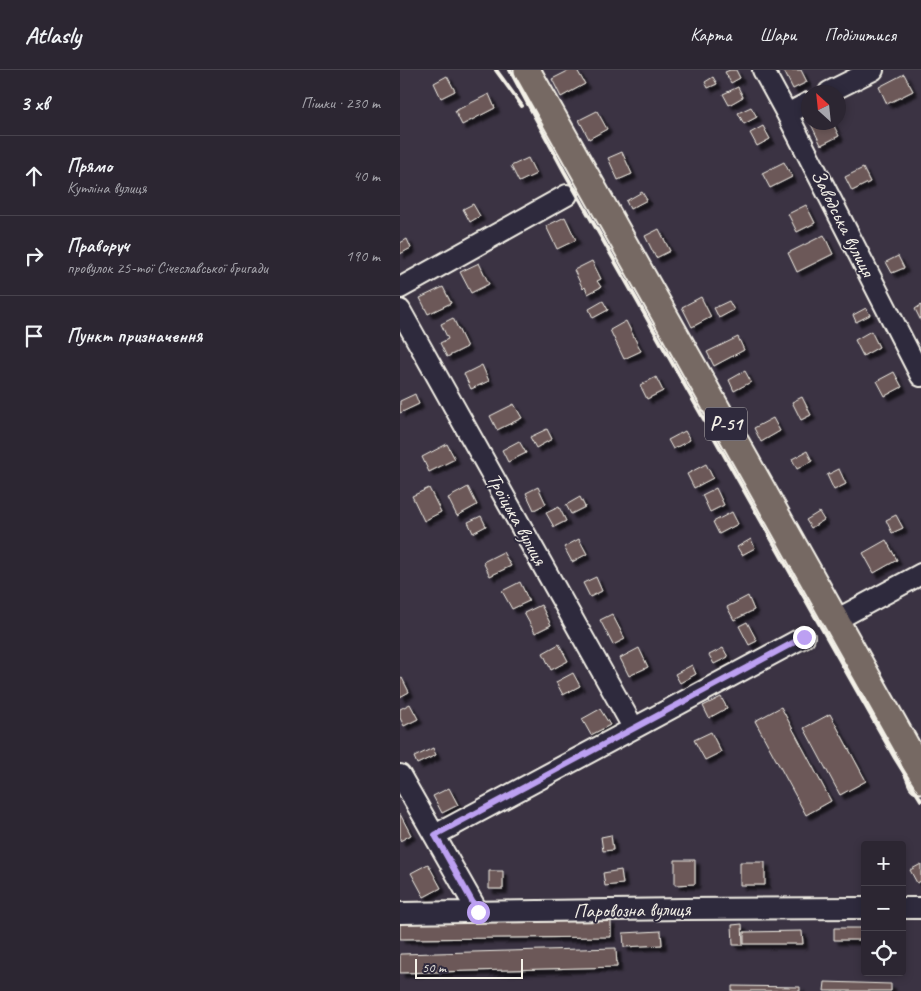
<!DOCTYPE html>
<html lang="uk">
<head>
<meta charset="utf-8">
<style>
	:root { --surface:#2c2632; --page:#342e3a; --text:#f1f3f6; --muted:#a6a5ac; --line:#48434d }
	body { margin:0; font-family:Caveat,sans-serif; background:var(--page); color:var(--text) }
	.controls { position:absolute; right:15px; bottom:15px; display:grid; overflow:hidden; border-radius:5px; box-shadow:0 2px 8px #0003 }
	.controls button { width:45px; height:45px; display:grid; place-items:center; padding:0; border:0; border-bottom:1px solid var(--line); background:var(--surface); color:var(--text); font:25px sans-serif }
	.compass { position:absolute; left:401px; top:15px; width:45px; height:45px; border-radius:50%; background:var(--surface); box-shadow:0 2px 8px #0003; rotate:333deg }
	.scale { position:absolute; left:15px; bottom:12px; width:108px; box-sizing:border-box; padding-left:5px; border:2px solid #f4f1e8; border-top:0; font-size:14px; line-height:18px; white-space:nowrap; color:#f4f1e8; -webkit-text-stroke:4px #2f2a3d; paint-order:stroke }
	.stop { position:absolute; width:15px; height:15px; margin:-11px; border:4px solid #bca0f2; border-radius:50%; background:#fff }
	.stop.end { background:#bca0f2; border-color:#fff; box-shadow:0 1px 5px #0008 }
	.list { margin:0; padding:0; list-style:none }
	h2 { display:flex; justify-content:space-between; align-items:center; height:65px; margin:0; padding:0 20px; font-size:21px }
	h2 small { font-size:16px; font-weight:400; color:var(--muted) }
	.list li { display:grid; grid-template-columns:32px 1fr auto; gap:15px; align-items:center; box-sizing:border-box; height:80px; padding:0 20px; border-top:1px solid var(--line) }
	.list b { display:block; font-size:19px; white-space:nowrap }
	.list p { margin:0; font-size:16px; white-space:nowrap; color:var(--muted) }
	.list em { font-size:16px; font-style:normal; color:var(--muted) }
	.icon { flex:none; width:28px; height:28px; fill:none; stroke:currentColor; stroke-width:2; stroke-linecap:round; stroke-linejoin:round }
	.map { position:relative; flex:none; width:521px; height:921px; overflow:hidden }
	header { display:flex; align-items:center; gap:30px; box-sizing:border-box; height:70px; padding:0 25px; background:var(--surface); border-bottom:1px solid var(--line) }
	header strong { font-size:24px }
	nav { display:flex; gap:28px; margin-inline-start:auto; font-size:18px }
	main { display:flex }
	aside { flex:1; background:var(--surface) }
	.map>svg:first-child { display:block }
</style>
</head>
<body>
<header>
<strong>Atlasly</strong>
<nav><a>Карта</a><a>Шари</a><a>Поділитися</a></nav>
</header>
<main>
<aside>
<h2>3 хв<small>Пішки · 230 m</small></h2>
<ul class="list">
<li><svg class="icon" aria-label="ahead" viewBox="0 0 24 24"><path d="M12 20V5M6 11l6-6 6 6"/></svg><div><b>Прямо</b><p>Кутліна вулиця</p></div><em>40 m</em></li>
<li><svg class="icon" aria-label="right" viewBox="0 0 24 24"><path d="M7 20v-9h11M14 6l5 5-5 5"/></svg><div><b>Праворуч</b><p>провулок 25-тої Січеславської бригади</p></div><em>190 m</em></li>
<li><svg class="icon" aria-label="arrive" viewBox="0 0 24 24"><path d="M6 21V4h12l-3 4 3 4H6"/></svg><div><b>Пункт призначення</b></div></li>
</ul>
</aside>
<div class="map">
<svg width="521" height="921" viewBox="0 0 521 921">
	<defs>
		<filter id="shadow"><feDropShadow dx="4.5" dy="4.5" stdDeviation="1" flood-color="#0009"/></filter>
	</defs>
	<rect width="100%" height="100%" fill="#3b3343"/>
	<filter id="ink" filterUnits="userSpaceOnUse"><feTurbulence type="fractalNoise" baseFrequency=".02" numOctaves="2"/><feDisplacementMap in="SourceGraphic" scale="10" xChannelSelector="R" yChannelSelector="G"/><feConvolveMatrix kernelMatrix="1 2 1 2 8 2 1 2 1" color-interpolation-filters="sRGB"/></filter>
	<g filter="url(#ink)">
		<path fill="#6c5959" stroke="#f4f1e8" filter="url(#shadow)" d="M170,0h7l8,14 -24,13 -9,-18z
			M330,0h6l4,8 -9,5 -6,-11z
			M386,0h15l6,12 -14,7 -9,-18z
			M504,4l9,17 -26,13 -8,-17z
			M47,6l8,15 -14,7 -7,-15z
			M313,7l4,7 -9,4 -3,-6z
			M338,17l5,10 -14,8 -6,-11z
			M89,24l6,14 -33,17 -7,-14z
			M351,37l6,10 -13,7 -6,-11z
			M197,41l10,18 -18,10 -10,-19z
			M410,52h22l7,14 -18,9z
			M363,56l7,13 -13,7 -7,-13z
			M222,82l10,22 -14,6 -10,-22z
			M128,88l8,16 -17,8 -8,-16z
			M384,92l8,15 -22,11 -8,-15z
			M463,98l7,14 -18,9 -7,-14z
			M242,122l5,8 -17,9 -4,-8z
			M73,134l7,12 -10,6 -7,-13z
			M406,135l9,18 -18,9 -9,-18z
			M165,147l11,23 -19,9 -11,-23z
			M259,159l11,22 -14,7 -11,-22z
			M424,165l9,19 -36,18 -9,-19z
			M7,169l4,9 -11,6v-11z
			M498,186l6,12 -12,5 -6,-11z
			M192,191l9,18 -4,2 4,6 -13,7 -3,-7 -2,2 -9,-19z
			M79,193l10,21 -18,9 -11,-21z
			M43,217l8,16 -23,11 -8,-16z
			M301,227l10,20 -19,10 -10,-20z
			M203,231l5,9 -15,8 -4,-9z
			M329,231l5,9 -15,8 -5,-10z
			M521,235v16l-6,-12z
			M466,238l4,7 -14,7 -3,-7z
			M53,248l14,29 -20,10 -7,-14 8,-4 -7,-15z
			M226,251l15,30 -17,8 -14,-29z
			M471,261l8,16 -16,9 -8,-16z
			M338,267l6,13 -30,16 -7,-14z
			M82,295l7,16 -18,8 -7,-15z
			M345,301l6,11 -17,9 -5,-11z
			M494,302l8,15 -17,9 -8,-15z
			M256,307l7,14 -16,8 -7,-14z
			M15,324l4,10 -19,9v-12z
			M402,327l9,18 -10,5 -9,-18z
			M114,334l8,14 -25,12 -7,-14z
			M373,348l7,13 -19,11 -7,-14z
			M147,359l5,10 -16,9 -6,-11z
			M285,361l5,9 -17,9 -5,-9z
			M119,371l7,12 -18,9 -6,-12z
			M47,374l8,15 -26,13 -7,-15z
			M407,381l5,10 -15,8 -5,-10z
			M306,394l7,14 -19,10 -7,-14z
			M439,399l7,15 -12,6 -7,-15z
			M68,417l9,18 -20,11 -9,-18z
			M138,417l8,17 -12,6 -8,-17z
			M29,418l12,24 -17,9 -12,-25z
			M316,418l8,17 -14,7 -8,-17z
			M180,427l5,10 -14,7 -5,-9z
			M159,437l7,14 -12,6 -8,-14z
			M332,442l6,12 -19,10 -6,-12z
			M419,442l5,8 -13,8 -5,-8z
			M496,445l7,13 -11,5 -6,-13z
			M81,446l5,10 -13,7 -5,-11z
			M179,469l8,15 -15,8 -8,-15z
			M351,469l4,9 -13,7 -5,-8z
			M486,470l11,20 -23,13 -11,-20z
			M103,482l8,14 -21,10 -7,-14z
			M196,507l6,14 -12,6 -7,-14z
			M120,512l9,19 -17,8 -10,-18z
			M348,526l6,14 -20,10 -7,-13z
			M141,535l10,20 -16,8 -11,-20z
			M212,544l13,25 -12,6 -13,-25z
			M347,552l10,19 -8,4 -10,-19z
			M159,574l9,17 -17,9 -8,-17z
			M239,578l9,19 -19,9 -9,-18z
			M323,578l5,9 -14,7 -5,-9z
			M292,595l4,9 -16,9 -5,-9z
			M173,603l7,13 -17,9 -7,-13z
			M2,608l7,14 -9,5v-18z
			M321,627l6,11 -18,10 -6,-12z
			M10,634l8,15 -14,7 -4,-8v-9z
			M381,637l50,94 -25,14 -51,-94z
			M200,639l10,16 -19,10 -9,-16z
			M430,644l36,67 -26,14 -36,-67z
			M311,662l10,20 -16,8 -11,-20z
			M33,678l3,7 -19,9 -3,-7z
			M49,718l9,17 -16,8 -9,-17z
			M0,744l11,21 -11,6z
			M211,765l2,15 -10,1 -2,-14z
			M275,790h20v24l-20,1z
			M340,792h25v23h-25z
			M28,794l13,24 -17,9 -13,-24z
			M521,794v17l-4,2 -7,-13z
			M221,800l2,14 -18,2 -2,-13z
			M89,801h14v18h-14z
			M211,851v16l-211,2v-16z
			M342,854l1,21h-10l-1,-20z
			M434,858h31v12h-31z
			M261,861l1,14 -38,2 -1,-14z
			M402,861l1,13h-59v-12z
			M216,878l1,19 -217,6v-19z
			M425,912l66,2v7h-67z
			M332,916l68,1v4h-68z"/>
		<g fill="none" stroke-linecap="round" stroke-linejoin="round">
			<g stroke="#f4f1e8" stroke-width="24">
				<path id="minor" d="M363,0l24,44 134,262
					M429,22l44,-22
					M387,44l21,-11
					M0,218l167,-93
					M0,240l233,417
					M436,550l85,-46
					M0,705l78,137
					M35,765l369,-198
					M502,838h19
					M0,843l284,-4 181,-1"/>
			</g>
			<g stroke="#f4f1e8" stroke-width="29">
				<path id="major" d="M127,0l384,684 10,26"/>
			</g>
			<use href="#minor" stroke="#2f2a3d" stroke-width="20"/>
			<use href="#major" stroke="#766964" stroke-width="25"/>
			<path stroke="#f4f1e8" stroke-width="4" d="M96,0l26,36
				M110,0l54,101 331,587 26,42"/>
		</g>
	</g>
	<g fill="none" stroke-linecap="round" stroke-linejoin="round" filter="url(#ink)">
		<path stroke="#bca0f2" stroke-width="6" d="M78,842l-43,-77 369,-198"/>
	</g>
	<g text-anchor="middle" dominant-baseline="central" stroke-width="4" stroke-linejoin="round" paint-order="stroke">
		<rect fill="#2f2a3d" stroke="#b9b5b5" stroke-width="1" x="305" y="337.5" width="42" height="33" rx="4"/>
		<g font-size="19" font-weight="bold" fill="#f4f1e8">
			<text x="326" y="354">Р-51</text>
		</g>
		<g font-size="20" fill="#f4f1e8" stroke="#2f2a3d">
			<text transform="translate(443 153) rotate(63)">Заводська вулиця</text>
			<text transform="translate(117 449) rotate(61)">Троїцька вулиця</text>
			<text transform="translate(232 840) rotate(-1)">Паровозна вулиця</text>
		</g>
	</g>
</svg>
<div class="controls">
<button>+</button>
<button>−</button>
<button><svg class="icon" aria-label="locate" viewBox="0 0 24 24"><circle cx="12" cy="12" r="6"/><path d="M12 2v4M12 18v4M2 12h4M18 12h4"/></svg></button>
</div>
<svg class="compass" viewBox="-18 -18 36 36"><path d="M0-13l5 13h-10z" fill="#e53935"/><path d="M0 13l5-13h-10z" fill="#a6a5ac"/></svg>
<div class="scale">50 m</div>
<div class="stop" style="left:78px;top:842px"></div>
<div class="stop end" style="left:404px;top:567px"></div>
</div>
</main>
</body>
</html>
